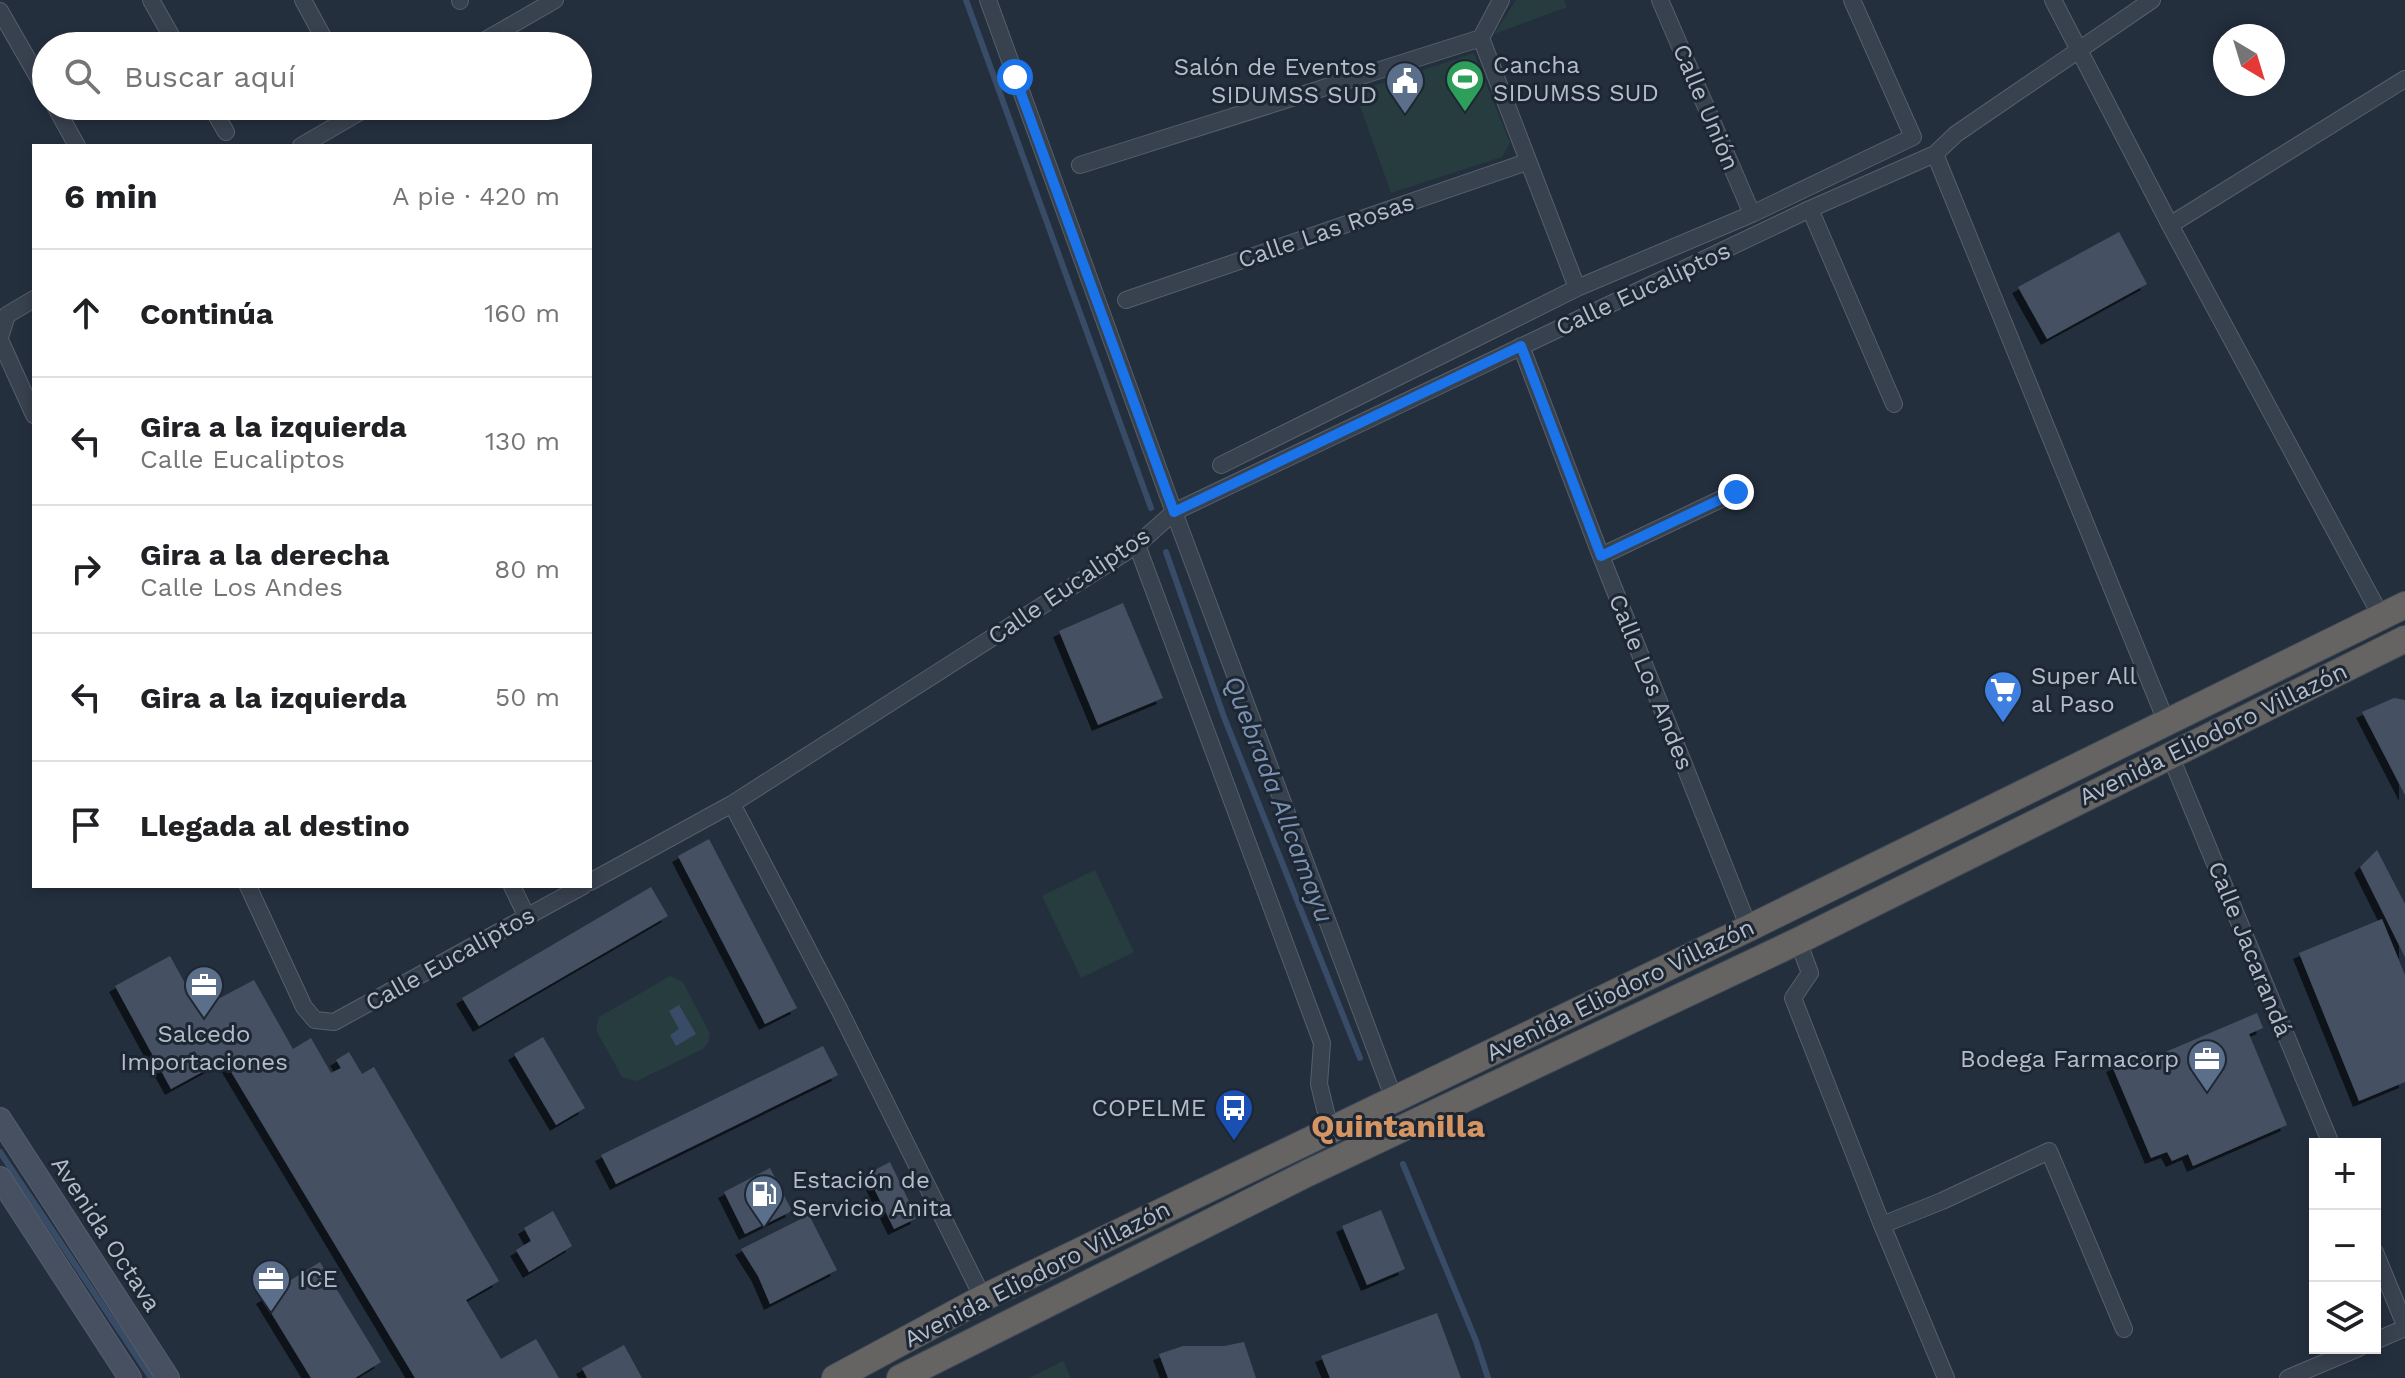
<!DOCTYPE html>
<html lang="es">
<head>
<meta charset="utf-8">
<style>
	:root { --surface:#fff; --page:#f2f2f2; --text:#202124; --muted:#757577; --line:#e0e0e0 }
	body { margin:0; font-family:"Work Sans",sans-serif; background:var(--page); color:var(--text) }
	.controls { position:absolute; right:24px; bottom:24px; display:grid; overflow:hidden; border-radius:0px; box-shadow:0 4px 12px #0003 }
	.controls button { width:72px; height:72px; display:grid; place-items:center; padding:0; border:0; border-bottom:2px solid var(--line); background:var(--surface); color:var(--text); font:40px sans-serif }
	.compass { position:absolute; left:2213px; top:24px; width:72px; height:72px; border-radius:50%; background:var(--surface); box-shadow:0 4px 12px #0003; rotate:142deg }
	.stop { position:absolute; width:24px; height:24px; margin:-18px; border:6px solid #1a73e8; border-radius:50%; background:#fff }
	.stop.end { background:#1a73e8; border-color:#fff; box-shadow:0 2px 8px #0008 }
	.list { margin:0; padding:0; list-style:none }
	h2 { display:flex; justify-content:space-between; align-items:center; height:104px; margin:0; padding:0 32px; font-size:34px }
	h2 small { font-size:26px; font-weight:400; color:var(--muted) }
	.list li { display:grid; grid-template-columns:52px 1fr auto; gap:24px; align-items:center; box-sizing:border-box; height:128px; padding:0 32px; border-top:2px solid var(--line) }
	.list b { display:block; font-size:30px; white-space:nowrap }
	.list p { margin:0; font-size:26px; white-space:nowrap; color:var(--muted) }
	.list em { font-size:26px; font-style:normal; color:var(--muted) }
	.icon { flex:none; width:44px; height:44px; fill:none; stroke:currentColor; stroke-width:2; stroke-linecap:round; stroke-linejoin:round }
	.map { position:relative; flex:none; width:2405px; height:1378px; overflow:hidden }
	.search { position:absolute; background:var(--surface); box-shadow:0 4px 12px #0003; left:32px; top:32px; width:560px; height:88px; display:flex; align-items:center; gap:20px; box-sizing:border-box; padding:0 28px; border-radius:44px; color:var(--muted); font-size:30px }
	.panel { position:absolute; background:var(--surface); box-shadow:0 4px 12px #0003; left:32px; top:144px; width:560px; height:744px; border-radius:0px }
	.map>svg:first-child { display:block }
</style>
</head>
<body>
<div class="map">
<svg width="2405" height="1378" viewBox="0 0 2405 1378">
	<defs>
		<filter id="shadow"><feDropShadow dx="-6" dy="6" stdDeviation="0" flood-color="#0009"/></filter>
	</defs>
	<rect width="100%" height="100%" fill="#242f3e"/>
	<path fill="#263c3f" d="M1516,0h48l3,7 -73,27z
		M1474,53l36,90 -8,14 -111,36 -36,-101z
		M1095,870l39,82 -53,26 -39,-82z
		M670,976l13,6 27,52 -2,9 -5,6 -66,32 -15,-4 -26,-47 3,-13z
		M1063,1361l8,17h-42z"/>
	<path fill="#394c67" d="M679,1005l17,29 -20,12 -6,-11 9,-6 -10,-18z"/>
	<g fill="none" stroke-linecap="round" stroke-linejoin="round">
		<path stroke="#394c67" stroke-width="6" d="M966,0l185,508
			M1166,552l58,165 136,341
			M0,1152l151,226
			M1403,1164l73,177 12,37"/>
	</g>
	<path fill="#455162" filter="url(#shadow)" d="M2119,232l28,52 -100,55 -29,-52z
		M1123,603l40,95 -65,27 -39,-94z
		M2394,698l11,2v95l-43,-83z
		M709,839l88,169 -32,16 -87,-168z
		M2377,850l28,54v53l-45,-90z
		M651,887l17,29 -189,110 -17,-28z
		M2382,919l23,56v107l-46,19 -60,-148z
		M170,956l29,53 55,-29 39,69 18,-11 20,35 10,-5 -5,-8 13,-8 13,22 12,-7 125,214 -33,19 35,59 35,-20 23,39h-144l-191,-318 -53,29 -56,-103z
		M2257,1013l6,15 -14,6 38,91 -94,41 -5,-12 -16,7 -5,-9 -16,6 -39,-92 34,-15 3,8z
		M543,1037l42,71 -29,17 -42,-71z
		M823,1046l15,29 -222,109 -15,-29z
		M890,1162l27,56 -23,11 -27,-55z
		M770,1168l22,43 -47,23 -21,-42z
		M1381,1210l24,59 -38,16 -25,-59z
		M553,1211l19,35 -43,26 -13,-22 15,-9 -7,-13z
		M809,1215l28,55 -67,34 -12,-28 -17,-27z
		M320,1262l61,100 -26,16h-44l-49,-80z
		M1437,1313l24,65h-131l-9,-22z
		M1244,1342l12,36h-88l-9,-24 24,-8h41z
		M624,1345l18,33h-55l-5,-10z"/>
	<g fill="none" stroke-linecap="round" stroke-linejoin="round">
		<g stroke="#565f6c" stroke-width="18">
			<path id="minor" d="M151,0l26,46
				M303,0l25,46
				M460,0v1
				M988,0l186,512 220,587
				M1660,0l92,214
				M2053,0l117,225 211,391
				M0,11l46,80
				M1481,38l96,250
				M475,46l80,-46
				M55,106l22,40
				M211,106l15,26
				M301,146l69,-40
				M1935,154l231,567
				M1080,165l401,-127 20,-38
				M1810,209l84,195
				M2170,225l235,-146
				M1126,300l401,-138
				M0,337l7,-22 27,-16
				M0,340l34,75
				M1521,346l80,210 148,372
				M1221,465l356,-177 175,-74 161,-77 -61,-137
				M1137,545l185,498 -3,41 11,45
				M1601,556l135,-64
				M2170,755l161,389
				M732,804l107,205 144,289
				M590,882l142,-78 405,-259 37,-33 636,-303 125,-55 21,-20 196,-134
				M248,886l56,121 11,13 19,2 249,-136
				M512,886l15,31
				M1798,941l12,32 -17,25 89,227 64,153
				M1882,1225l60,-24 107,-50 75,178
				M2375,1252l30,73
				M2375,1341l30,-13
				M2288,1378l71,-30"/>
		</g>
		<g stroke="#565f6c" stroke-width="24">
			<path id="secondary" d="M0,1119l168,259
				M0,1178l130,200"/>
		</g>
		<g stroke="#434c59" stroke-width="28">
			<path id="trunk" d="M835,1378l148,-80 766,-370 656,-323
				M900,1378l408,-205 490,-232 607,-302"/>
		</g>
		<use href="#minor" stroke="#38414e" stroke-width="16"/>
		<use href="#secondary" stroke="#465061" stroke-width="22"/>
		<use href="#trunk" stroke="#656462" stroke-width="26"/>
	</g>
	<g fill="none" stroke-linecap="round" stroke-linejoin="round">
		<path stroke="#1a73e8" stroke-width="10" d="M1015,77l159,435 347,-166 80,210 135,-64"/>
	</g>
	<defs>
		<g id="stadium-pin" transform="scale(2)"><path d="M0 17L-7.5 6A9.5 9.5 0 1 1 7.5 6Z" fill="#2e9e5b" stroke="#1d2633"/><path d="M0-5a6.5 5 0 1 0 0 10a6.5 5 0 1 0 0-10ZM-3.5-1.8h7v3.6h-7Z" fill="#fff"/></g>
		<g id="civic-pin" transform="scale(2)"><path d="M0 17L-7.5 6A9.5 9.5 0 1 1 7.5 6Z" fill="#5c6f8a" stroke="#1d2633"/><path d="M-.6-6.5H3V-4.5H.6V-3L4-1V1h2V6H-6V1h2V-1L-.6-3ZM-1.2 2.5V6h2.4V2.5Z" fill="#fff"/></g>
		<g id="supermarket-pin" transform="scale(2)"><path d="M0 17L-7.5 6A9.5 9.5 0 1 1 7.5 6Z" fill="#3f7fe0" stroke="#1d2633"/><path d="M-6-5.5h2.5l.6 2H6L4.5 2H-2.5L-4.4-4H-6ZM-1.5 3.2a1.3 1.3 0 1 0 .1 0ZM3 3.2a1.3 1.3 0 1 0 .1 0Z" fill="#fff"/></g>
		<g id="office-pin" transform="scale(2)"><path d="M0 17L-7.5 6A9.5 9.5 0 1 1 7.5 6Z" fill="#5c6f8a" stroke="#1d2633"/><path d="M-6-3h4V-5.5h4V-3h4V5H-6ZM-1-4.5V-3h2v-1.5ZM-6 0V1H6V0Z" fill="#fff"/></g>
		<g id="bus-pin" transform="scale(2)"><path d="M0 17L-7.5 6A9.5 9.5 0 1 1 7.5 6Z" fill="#1a4fb4" stroke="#1d2633"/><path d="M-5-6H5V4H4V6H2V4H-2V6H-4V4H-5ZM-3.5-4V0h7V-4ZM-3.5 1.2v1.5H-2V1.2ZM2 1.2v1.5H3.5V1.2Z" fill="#fff"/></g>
		<g id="fuel-pin" transform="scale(2)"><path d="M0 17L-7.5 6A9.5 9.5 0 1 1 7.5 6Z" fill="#5c6f8a" stroke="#1d2633"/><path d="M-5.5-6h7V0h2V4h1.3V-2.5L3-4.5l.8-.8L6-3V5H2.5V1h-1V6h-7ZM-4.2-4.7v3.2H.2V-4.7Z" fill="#fff"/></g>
	</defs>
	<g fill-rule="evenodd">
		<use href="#stadium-pin" x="1465" y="79"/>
		<use href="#civic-pin" x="1405" y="81"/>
		<use href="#supermarket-pin" x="2003" y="690"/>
		<use href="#office-pin" x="204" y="985"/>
		<use href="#office-pin" x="2207" y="1059"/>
		<use href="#bus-pin" x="1234" y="1108"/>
		<use href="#fuel-pin" x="764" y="1194"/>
		<use href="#office-pin" x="271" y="1279"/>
	</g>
	<g text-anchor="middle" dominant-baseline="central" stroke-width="6" stroke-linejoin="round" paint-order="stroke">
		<g font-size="24" fill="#b4bcc9" stroke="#1d2633" text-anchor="start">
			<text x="1493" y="65">Cancha<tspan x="1493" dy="28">SIDUMSS SUD</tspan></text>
			<text x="1377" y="67" text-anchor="end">Salón de Eventos<tspan x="1377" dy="28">SIDUMSS SUD</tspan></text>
			<text x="2031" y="676">Super All<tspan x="2031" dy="28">al Paso</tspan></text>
			<text x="204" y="1034" text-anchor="middle">Salcedo<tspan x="204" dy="28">Importaciones</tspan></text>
			<text x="2179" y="1059" text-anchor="end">Bodega Farmacorp</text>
			<text x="1206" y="1108" text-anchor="end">COPELME</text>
			<text x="792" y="1180">Estación de<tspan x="792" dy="28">Servicio Anita</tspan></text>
			<text x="299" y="1279">ICE</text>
		</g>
		<g font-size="24" fill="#b4bcc9" stroke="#1d2633">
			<text transform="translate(1706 107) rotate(67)">Calle Unión</text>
			<text transform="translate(1326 231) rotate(-19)">Calle Las Rosas</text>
			<text transform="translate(1643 289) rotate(-25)">Calle Eucaliptos</text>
			<text transform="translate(1069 586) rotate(-34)">Calle Eucaliptos</text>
			<text transform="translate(1651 682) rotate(68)">Calle Los Andes</text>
			<text transform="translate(2213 734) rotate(-26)">Avenida Eliodoro Villazón</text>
			<text transform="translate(2250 949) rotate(68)">Calle Jacarandá</text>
			<text transform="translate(450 959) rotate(-29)">Calle Eucaliptos</text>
			<text transform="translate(1620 990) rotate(-26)">Avenida Eliodoro Villazón</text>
			<text transform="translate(106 1234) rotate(57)">Avenida Octava</text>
			<text transform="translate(1037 1274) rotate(-27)">Avenida Eliodoro Villazón</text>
		</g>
		<g font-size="26" font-style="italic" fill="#7c92b1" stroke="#1d2633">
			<text transform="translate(1279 799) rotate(69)">Quebrada Allcamayu</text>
		</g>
		<g font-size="32" font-weight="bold" fill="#d59563" stroke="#1d2633">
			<text x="1398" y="1126">Quintanilla</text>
		</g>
	</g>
</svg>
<div class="controls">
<button>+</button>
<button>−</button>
<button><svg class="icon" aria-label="layers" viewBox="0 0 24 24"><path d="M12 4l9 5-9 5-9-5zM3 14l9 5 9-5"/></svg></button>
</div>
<svg class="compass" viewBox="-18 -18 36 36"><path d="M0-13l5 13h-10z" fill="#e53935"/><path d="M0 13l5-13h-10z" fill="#757577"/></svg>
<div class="stop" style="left:1015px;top:77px"></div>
<div class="stop end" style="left:1736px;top:492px"></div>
<div class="search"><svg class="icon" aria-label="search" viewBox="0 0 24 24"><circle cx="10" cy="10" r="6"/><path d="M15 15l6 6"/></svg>Buscar aquí</div>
<section class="panel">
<h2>6 min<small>A pie · 420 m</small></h2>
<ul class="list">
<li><svg class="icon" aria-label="ahead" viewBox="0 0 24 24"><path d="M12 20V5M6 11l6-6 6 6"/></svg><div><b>Continúa</b></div><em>160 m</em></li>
<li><svg class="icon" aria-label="left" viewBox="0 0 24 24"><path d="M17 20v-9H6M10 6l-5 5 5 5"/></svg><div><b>Gira a la izquierda</b><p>Calle Eucaliptos</p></div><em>130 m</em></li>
<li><svg class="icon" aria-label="right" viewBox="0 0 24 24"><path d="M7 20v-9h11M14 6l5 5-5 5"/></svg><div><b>Gira a la derecha</b><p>Calle Los Andes</p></div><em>80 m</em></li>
<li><svg class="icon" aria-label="left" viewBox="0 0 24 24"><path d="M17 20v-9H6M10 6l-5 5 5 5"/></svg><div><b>Gira a la izquierda</b></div><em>50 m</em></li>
<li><svg class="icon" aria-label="arrive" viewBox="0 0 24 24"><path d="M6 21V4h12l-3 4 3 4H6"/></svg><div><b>Llegada al destino</b></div></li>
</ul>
</section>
</div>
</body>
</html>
